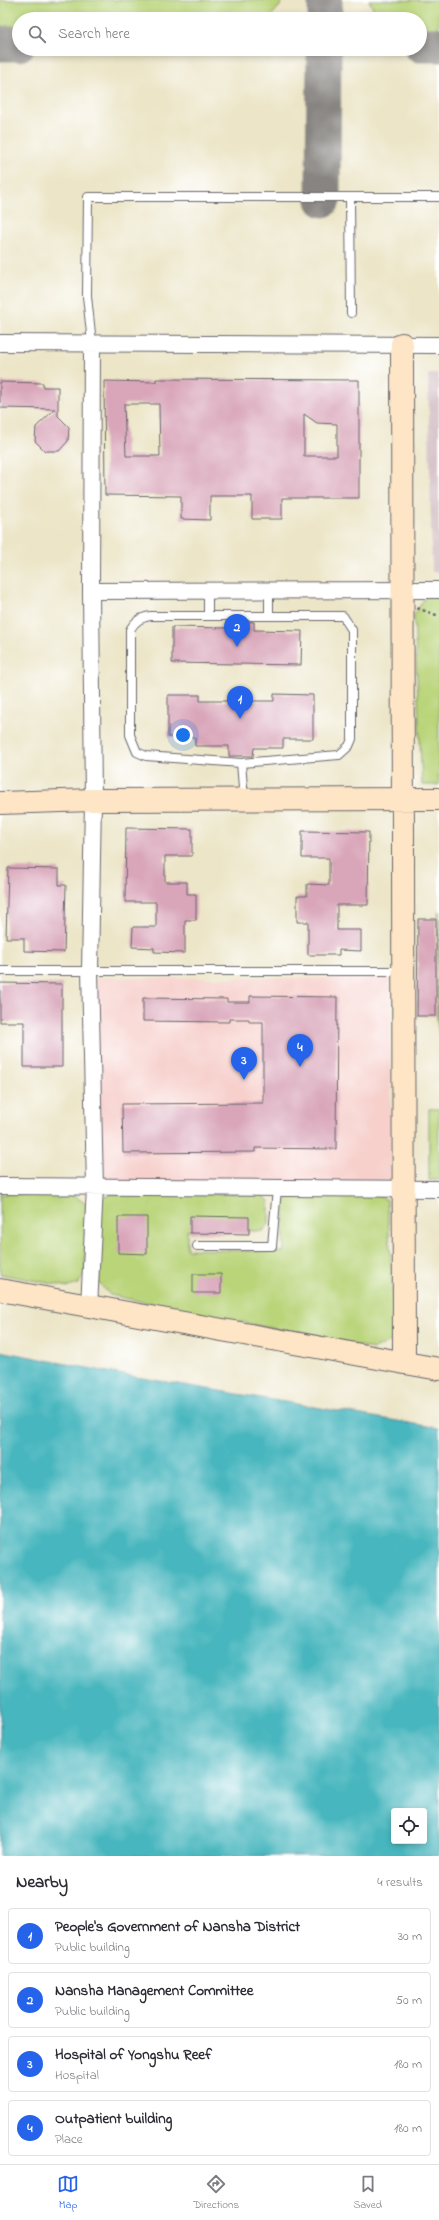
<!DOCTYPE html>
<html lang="en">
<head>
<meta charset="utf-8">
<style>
	:root { --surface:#fff; --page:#f2f2f3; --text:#2b2b33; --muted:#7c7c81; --line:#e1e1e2; --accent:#2563eb }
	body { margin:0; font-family:"Indie Flower",sans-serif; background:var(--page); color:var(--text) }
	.controls { position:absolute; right:12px; bottom:12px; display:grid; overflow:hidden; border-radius:4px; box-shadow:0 2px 6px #0003 }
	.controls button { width:36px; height:36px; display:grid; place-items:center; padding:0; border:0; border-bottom:1px solid var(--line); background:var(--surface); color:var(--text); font:20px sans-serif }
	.you { position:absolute; left:183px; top:735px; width:14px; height:14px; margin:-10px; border:3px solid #fff; border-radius:50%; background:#1a73e8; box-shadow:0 0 0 6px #1a73e833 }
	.badge { display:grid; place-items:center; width:26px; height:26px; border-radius:50%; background:var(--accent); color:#fff; font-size:13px; font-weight:700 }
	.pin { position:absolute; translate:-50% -33px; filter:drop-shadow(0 1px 2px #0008) }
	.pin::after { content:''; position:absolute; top:21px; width:14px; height:12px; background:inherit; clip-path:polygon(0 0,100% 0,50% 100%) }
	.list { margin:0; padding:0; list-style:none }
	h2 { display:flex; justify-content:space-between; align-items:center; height:52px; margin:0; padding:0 16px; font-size:17px }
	h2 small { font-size:13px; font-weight:400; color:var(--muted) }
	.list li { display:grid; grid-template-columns:26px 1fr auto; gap:12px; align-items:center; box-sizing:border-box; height:56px; margin:0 8px 8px; padding:0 8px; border:1px solid var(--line); border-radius:4px }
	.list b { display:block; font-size:15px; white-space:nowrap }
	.list p { margin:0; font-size:13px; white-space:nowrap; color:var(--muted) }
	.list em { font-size:13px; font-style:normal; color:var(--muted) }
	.icon { flex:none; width:22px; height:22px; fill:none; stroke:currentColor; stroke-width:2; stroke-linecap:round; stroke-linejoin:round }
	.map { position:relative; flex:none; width:439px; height:1856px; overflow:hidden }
	.search { position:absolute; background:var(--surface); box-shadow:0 2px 6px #0003; left:12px; right:12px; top:12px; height:44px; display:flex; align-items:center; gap:10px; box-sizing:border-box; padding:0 14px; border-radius:22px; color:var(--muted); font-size:15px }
	.sheet { height:308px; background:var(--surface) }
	nav { display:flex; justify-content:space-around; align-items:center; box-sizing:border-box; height:56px; border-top:1px solid var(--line); background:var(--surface); font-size:11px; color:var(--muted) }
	nav a { display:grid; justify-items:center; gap:2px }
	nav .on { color:var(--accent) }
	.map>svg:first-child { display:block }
</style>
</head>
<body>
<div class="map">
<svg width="439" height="1856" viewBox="0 0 439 1856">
	<rect width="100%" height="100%" fill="#fff"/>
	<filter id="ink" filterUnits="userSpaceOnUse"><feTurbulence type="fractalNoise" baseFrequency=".025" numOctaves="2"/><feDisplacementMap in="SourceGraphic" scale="8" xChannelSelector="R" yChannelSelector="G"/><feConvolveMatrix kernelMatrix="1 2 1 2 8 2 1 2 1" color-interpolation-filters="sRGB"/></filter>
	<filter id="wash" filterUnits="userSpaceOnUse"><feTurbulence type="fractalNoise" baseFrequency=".012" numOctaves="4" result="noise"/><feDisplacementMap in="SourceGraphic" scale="16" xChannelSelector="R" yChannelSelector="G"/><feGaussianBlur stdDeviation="0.9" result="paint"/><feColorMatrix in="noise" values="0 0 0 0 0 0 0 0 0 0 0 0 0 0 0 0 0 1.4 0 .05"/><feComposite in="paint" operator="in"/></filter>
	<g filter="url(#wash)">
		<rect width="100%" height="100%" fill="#ece5c7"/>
		<path fill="#f7d0cc" d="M97,978h293l1,205 -293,-1z"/>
		<path fill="#d2bec3" d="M428,374h11v198h-7z"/>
		<path fill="#b9d479" stroke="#6e7b5a" d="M0,0h282l-2,6 -12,13h-249v7h-19z
			M369,0h70v28l-19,1v-10h-36l-9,-7z
			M426,596h13v189h-17l-8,-170z
			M439,911v123l-2,-12z
			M429,1109h10v71h-10z
			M0,1194h72l14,10 -1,69 -7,11 -9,3 -69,-13z
			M113,1194h148l8,7v23l-6,7 -76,-1v19l97,3v-50l7,-7h87l9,5 8,131 -5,11 -17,7 -263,-54 -11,-12v-77l5,-9z"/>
		<path fill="#46b6be" stroke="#346c7c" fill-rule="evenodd" d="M0,1351l113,22 326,55v428h-439zM394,1811h30v30h-30z"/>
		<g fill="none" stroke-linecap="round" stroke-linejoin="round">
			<path stroke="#878481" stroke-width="35" d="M325,19v-19
				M0,44h19
				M420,45h19
				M323,200l1,-151"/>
		</g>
		<g id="blocks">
			<path fill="#d9a6b9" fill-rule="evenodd" d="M156,379l203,1v118h-77v21h-30v-23h-42v24l-29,-1v-23l-76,-1 -1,-114 52,1zM124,404h35l1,52h-34zM304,414l13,9 20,1v32h-33z
				M0,382l43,1v4h15v29l11,11 -1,14 -9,10h-14l-10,-10 1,-14 19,-18 -55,-1z
				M228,622h26v8l48,1 -1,34 -129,-2v-36l56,1z
				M274,694l39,1v44h-30v9h-29l-1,8h-24v-10h-34v-9h-27v-42h32v6h74z
				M126,828l66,1v27h-27v26h22v12h9v26h-11v33l-31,-1v-4l-22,-1 1,-20h23v-25h-31z
				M302,831l67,1 -1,73h-31v25h24v21l-22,-1v5h-31v-33h-11v-26h10v-12l22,1v-27h-27z
				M8,868l51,1v16h7l-2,67 -40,-1v-13h-18z
				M418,919h18v97h-19z
				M0,983l62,1v83h-38v-45h-24z
				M250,996l87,1 -1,152 -81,-1v4l-132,1 -1,-49 141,-1v-81h-14v-3h-20v3l-86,-1v-23l84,1v3h23z
				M190,1216l59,1v17l-59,-1z
				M118,1217h29v37l-29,-1z
				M193,1274h28v19h-28z"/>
		</g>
	</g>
	<g filter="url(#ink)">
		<use href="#blocks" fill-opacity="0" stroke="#69666c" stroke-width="1"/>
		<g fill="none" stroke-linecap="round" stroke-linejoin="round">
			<g stroke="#69666c" stroke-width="10">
				<path id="lane" d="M350,197l1,116
					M92,343l-5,-47 1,-99h351
					M208,591v25
					M269,591v25
					M150,616h193l9,14v109l-3,7 -10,9 -98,8 -95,-7 -9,-4 -7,-17v-105c5,-9 10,-12 20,-14z
					M241,763l3,36
					M0,971h401
					M197,1246h75l5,-58"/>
			</g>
			<g stroke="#69666c" stroke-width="18">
				<path id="street" d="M0,343l439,2
					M91,591l348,-1
					M0,1186l439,3
					M89,1307l6,-120 -5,-216 3,-171 -2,-209 1,-248"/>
			</g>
			<g stroke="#69666c" stroke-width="24">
				<path id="secondary" d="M402,344c-1,340 -1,680 2,1019
					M0,803l93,-3 346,-1
					M0,1290l439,79"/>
			</g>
			<path stroke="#69666c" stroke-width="2.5" stroke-dasharray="3 3" stroke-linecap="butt" d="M417,608l22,8"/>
			<use href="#lane" stroke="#fff" stroke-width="8"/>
			<use href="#street" stroke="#fff" stroke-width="16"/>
			<use href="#secondary" stroke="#fde5c5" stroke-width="22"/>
		</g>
	</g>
</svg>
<div class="controls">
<button><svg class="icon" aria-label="locate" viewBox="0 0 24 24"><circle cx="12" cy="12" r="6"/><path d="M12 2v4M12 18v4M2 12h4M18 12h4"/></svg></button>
</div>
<div class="you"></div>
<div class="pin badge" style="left:240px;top:719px">1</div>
<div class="pin badge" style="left:237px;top:647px">2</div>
<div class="pin badge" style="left:244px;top:1080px">3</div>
<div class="pin badge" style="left:300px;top:1067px">4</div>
<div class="search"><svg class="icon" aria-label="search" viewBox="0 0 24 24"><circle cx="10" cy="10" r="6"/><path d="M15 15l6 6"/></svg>Search here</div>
</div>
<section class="sheet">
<h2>Nearby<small>4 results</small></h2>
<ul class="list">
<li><span class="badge">1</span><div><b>People's Government of Nansha District</b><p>Public building</p></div><em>30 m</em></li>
<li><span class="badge">2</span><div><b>Nansha Management Committee</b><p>Public building</p></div><em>50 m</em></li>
<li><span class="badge">3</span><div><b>Hospital of Yongshu Reef</b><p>Hospital</p></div><em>180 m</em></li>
<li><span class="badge">4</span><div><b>Outpatient building</b><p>Place</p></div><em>180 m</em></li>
</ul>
</section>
<nav>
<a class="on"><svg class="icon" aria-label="map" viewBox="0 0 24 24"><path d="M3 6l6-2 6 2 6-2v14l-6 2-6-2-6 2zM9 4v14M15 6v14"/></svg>Map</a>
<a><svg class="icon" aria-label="directions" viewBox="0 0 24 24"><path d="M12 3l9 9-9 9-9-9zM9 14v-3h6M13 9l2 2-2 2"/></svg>Directions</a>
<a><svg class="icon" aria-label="saved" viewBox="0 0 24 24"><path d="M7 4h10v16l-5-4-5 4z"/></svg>Saved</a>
</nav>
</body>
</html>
